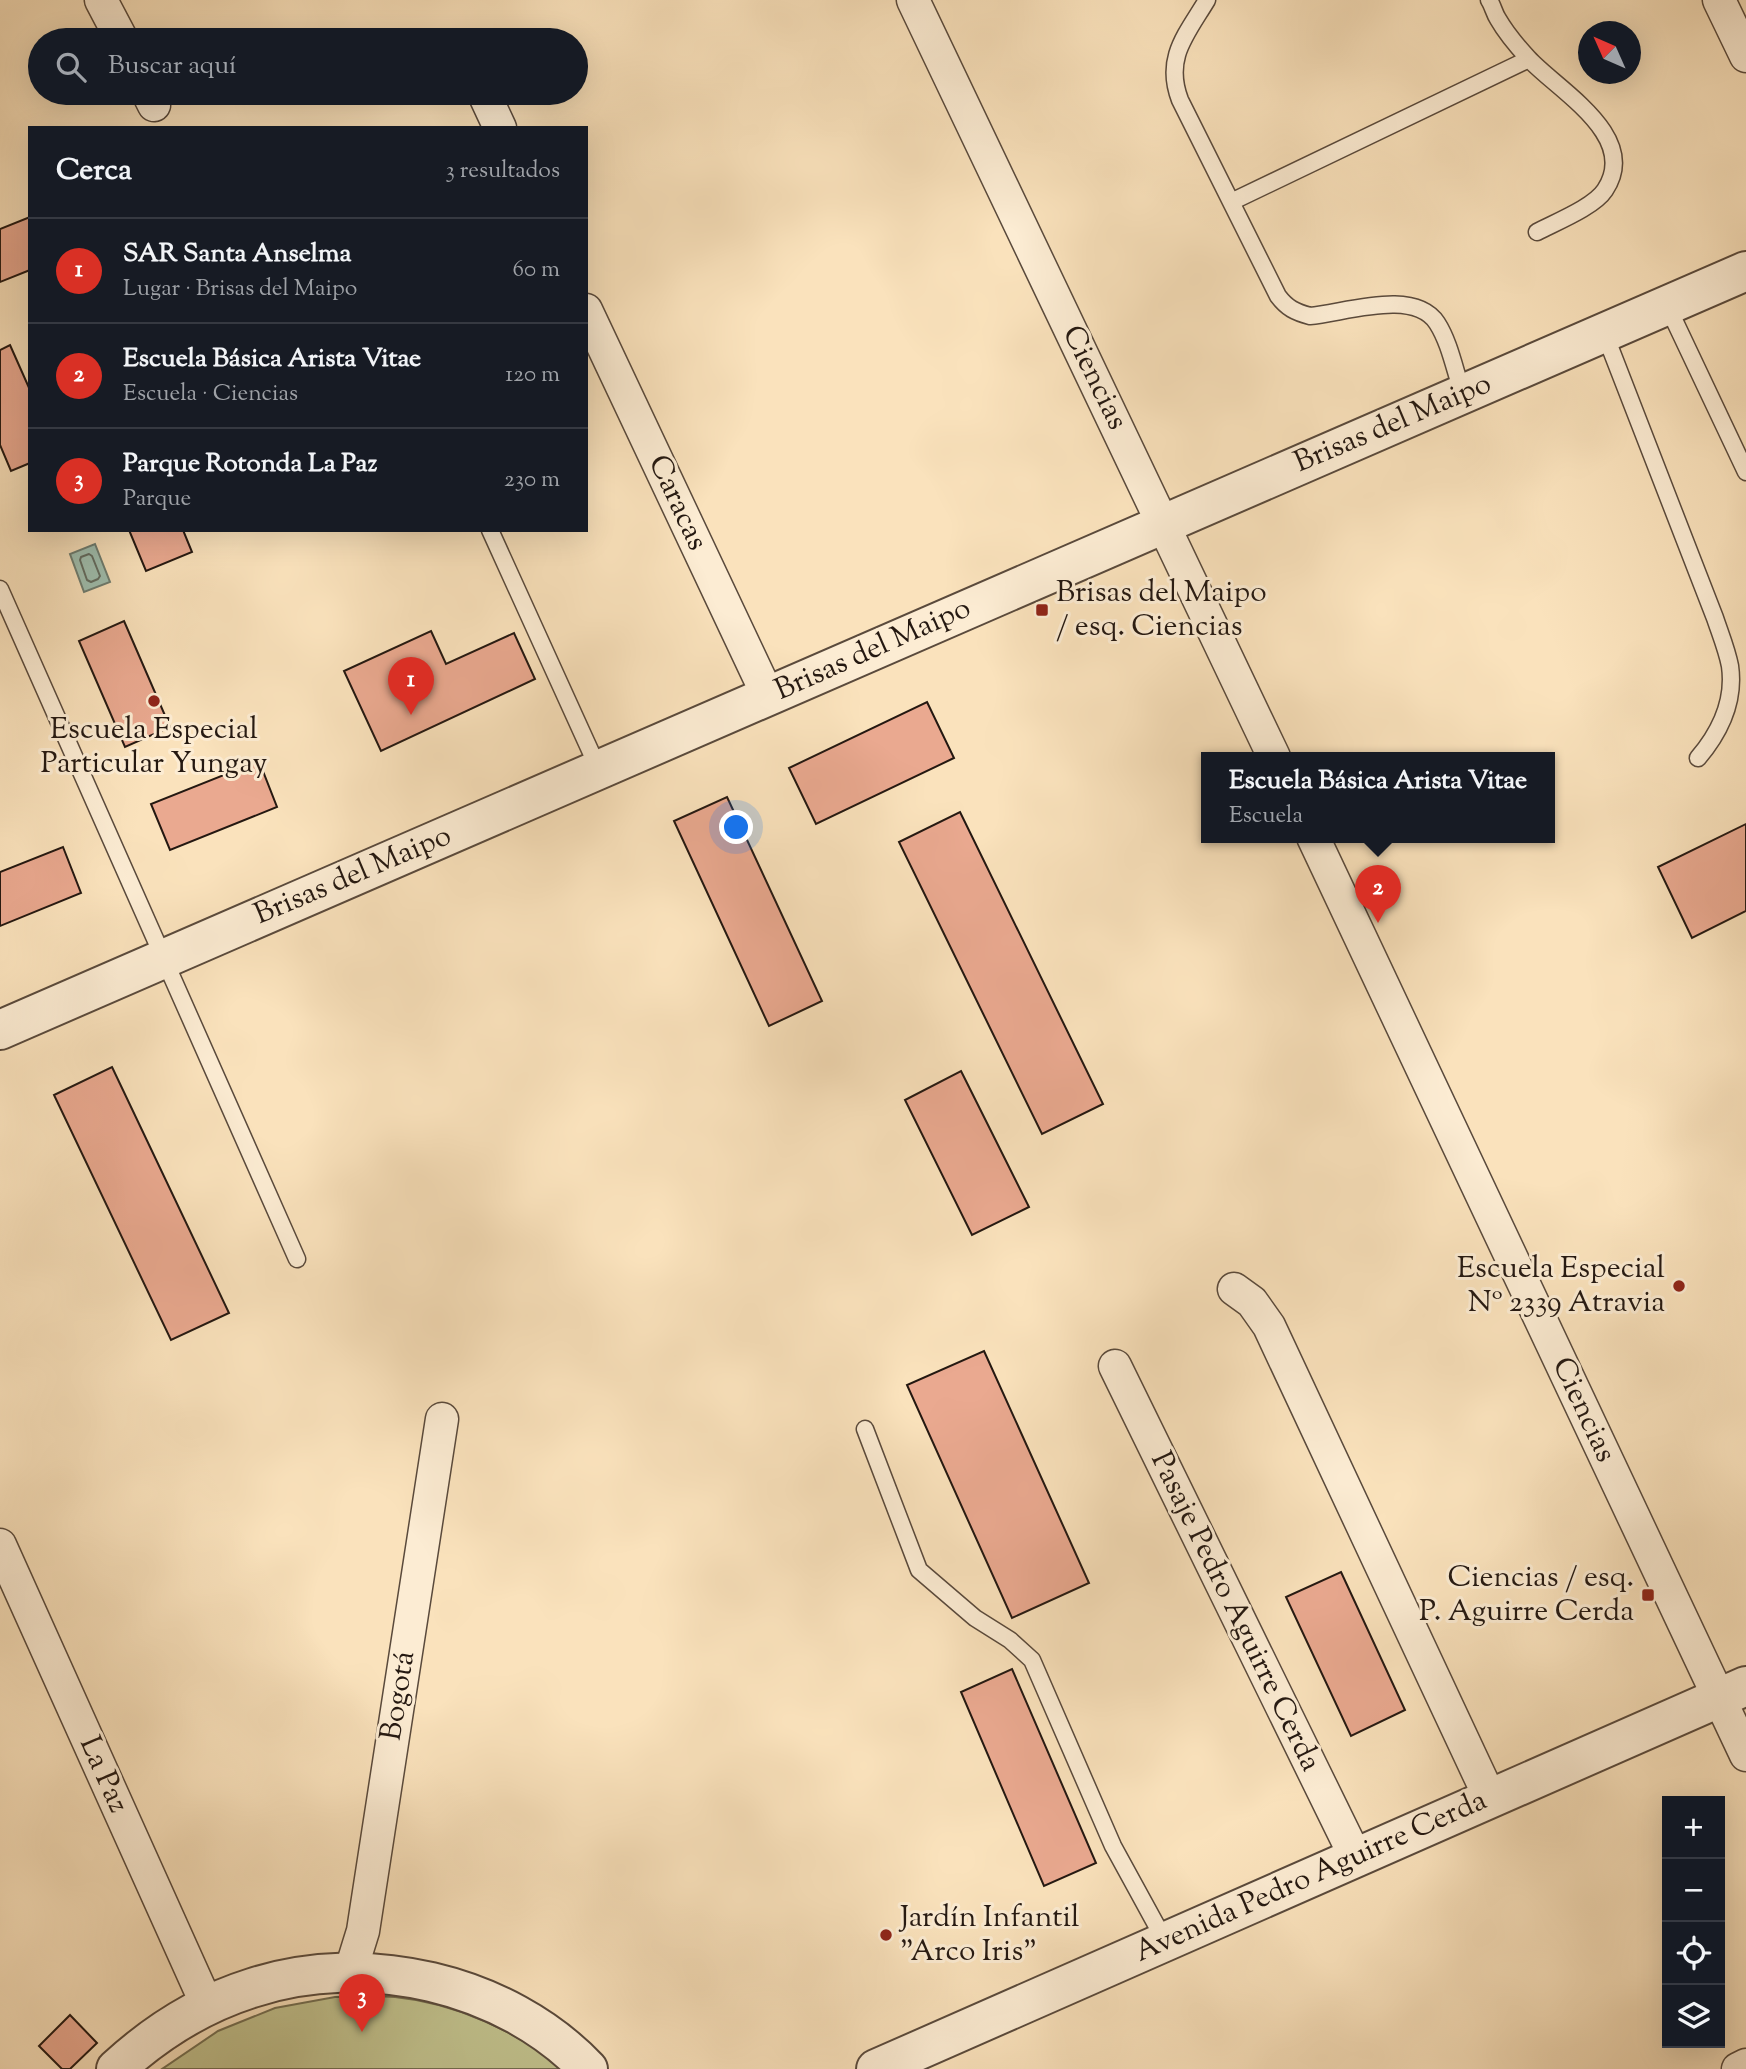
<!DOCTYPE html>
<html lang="es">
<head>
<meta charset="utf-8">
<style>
	:root { --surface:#171b24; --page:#242831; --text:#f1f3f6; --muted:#9ea1a6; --line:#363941; --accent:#d93025 }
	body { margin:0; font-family:"Sorts Mill Goudy",serif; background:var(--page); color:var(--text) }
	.controls { position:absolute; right:21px; bottom:21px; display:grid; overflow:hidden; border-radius:0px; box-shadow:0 7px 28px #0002 }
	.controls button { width:63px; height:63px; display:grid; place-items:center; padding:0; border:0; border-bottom:2px solid var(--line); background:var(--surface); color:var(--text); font:35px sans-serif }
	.compass { position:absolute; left:1578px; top:21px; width:63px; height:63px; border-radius:50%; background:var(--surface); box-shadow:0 7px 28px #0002; rotate:315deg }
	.you { position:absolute; left:737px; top:828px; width:24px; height:24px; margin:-18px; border:5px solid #fff; border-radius:50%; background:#1a73e8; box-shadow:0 0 0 10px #1a73e833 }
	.badge { display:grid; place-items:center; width:46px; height:46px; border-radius:50%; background:var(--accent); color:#fff; font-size:23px; font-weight:700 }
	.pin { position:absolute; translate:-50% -58px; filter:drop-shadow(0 2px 4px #0008) }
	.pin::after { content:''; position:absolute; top:37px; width:24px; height:21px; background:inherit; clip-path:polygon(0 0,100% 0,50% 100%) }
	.popup { position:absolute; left:1201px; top:752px; width:354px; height:91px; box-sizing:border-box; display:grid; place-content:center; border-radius:0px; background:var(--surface); filter:drop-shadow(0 2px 5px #0005); font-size:23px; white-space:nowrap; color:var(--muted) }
	.popup b { font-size:26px; color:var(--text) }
	.popup::after { content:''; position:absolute; left:50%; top:100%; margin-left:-14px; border:14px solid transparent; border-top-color:var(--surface) }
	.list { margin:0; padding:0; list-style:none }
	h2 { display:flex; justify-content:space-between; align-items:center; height:91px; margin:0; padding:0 28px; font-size:30px }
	h2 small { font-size:23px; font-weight:400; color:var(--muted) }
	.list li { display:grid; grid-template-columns:46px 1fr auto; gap:21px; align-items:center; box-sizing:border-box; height:105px; padding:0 28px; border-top:2px solid var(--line) }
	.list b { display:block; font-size:26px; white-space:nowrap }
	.list p { margin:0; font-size:23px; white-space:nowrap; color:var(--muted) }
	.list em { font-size:23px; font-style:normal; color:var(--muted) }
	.icon { flex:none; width:38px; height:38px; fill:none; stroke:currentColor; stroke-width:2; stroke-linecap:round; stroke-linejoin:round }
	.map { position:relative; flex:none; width:1746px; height:2069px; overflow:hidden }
	.search { position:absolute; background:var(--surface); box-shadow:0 7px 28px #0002; left:28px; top:28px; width:560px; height:77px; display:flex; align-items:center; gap:18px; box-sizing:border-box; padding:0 24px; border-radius:38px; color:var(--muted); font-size:26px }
	.panel { position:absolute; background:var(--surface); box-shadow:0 7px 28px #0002; left:28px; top:126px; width:560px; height:406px; border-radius:0px }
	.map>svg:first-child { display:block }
</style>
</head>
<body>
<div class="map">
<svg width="1746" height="2069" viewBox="0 0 1746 2069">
	<rect width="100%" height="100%" fill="#fae2bc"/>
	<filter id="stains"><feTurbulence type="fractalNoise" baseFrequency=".00286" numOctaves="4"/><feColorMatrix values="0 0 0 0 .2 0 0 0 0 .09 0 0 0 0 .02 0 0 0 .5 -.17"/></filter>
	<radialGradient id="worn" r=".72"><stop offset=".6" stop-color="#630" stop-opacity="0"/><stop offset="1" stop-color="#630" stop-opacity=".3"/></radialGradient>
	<path fill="#c1c28e" stroke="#726d50" stroke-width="2" d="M335,1997c19,0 40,-2 60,0 60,6 122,34 168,72h-401l56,-38 57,-23z"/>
	<path fill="#9ebeaf" stroke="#6d7c70" stroke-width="2" d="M95,544l15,38 -26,10 -14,-38z"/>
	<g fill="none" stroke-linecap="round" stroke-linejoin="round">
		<path stroke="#616b60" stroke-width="2" d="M89,554l3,2 8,20 -2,3 -7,3 -4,-2 -7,-20 1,-3z"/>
	</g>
	<path fill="#eaa990" stroke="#241811" stroke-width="2" d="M30,217v53l-30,12v-53z
		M10,345l20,45v73l-19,8 -11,-26v-95z
		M129,530h54l9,22 -46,19z
		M124,621l46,106 -45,20 -46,-106z
		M431,631l15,33 68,-31 21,46 -154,72 -37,-80z
		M927,702l27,56 -138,66 -27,-56z
		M259,761l18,46 -107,43 -19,-46z
		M727,797l95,204 -53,25 -95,-205z
		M960,812l143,292 -61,30 -143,-292z
		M1746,824v87l-54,27 -34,-71z
		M63,847l18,46 -81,33v-54z
		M112,1067l117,246 -58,27 -117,-245z
		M961,1071l68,136 -57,28 -67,-135z
		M984,1351l105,232 -77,35 -105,-233z
		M1341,1572l64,138 -54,26 -65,-139z
		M1012,1669l84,194 -52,23 -83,-194z
		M70,2015l27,28 -27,26h-8l-23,-23z"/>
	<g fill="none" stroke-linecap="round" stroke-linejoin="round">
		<g stroke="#5a4a3c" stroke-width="19">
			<path id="service" d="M1207,0c-21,35 -43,58 -27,100l98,196c9,12 17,16 32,20 35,-3 104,-28 127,7 13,20 18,49 26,71
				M1489,0c4,6 5,13 9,19 8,14 19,27 30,39 29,32 113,78 77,132 -11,17 -49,32 -68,42
				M1231,202l298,-143
				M1667,305l79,167
				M1604,332l111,286c5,15 12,32 15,48 5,35 -10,66 -32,92
				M490,530l109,240
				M0,589l297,670
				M865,1429l54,141 56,48 35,22 22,20 81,186 52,95"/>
		</g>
		<g stroke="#5a4a3c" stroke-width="35">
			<path id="minor" d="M101,0l21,40
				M913,0l361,757
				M1719,0l27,56
				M148,93l6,12
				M486,98l14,30
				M586,310l182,386
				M1313,837l433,918
				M1234,1289l18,13 17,24 221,472
				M1115,1366l241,492
				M0,1545l207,460
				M350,1973l13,-42 79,-512
				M1738,2069l8,-4"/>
		</g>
		<g stroke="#5a4a3c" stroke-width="42">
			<path id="tertiary" d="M0,1030l1746,-759
				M116,2069c39,-36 85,-65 136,-81 113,-37 253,-6 336,81
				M876,2069l870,-383"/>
		</g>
		<use href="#service" stroke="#fcecd3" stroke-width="16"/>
		<use href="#minor" stroke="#fcecd3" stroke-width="32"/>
		<use href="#tertiary" stroke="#fcecd3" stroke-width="38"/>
	</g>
	<g fill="#8f2418" stroke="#fcecd3" stroke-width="2.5">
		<rect x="1035" y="603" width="14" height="14" rx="3.5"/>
		<circle cx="154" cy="701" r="7"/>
		<circle cx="1679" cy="1286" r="7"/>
		<rect x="1641" y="1588" width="14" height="14" rx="3.5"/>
		<circle cx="886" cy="1935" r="7"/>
	</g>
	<g text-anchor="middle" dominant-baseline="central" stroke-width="6" stroke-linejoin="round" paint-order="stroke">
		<g font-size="30" fill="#241811" stroke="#fcecd3">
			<text transform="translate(1094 378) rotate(64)">Ciencias</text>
			<text transform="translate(1393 424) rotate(-23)">Brisas del Maipo</text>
			<text transform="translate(677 503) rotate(65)">Caracas</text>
			<text transform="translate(873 650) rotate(-24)">Brisas del Maipo</text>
			<text transform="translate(353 876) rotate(-23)">Brisas del Maipo</text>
			<text transform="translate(1583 1410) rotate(65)">Ciencias</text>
			<text transform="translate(1235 1612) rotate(64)">Pasaje Pedro Aguirre Cerda</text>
			<text transform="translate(399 1696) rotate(-81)">Bogotá</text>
			<text transform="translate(103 1775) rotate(66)">La Paz</text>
			<text transform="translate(1311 1877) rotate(-24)">Avenida Pedro Aguirre Cerda</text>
		</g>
		<g font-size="30" fill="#241811" stroke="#fcecd3" text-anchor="start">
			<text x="1056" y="593">Brisas del Maipo<tspan x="1056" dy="34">/ esq. Ciencias</tspan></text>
			<text x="154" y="730" text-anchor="middle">Escuela Especial<tspan x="154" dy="34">Particular Yungay</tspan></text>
			<text x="1665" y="1269" text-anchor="end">Escuela Especial<tspan x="1665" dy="34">Nº 2339 Atravia</tspan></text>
			<text x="1634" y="1578" text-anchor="end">Ciencias / esq.<tspan x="1634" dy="34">P. Aguirre Cerda</tspan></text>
			<text x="900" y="1918">Jardín Infantil<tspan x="900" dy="34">"Arco Iris"</tspan></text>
		</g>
	</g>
	<rect width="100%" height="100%" filter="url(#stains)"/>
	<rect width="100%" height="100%" fill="url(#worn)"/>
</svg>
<div class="controls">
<button>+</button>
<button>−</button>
<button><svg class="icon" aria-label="locate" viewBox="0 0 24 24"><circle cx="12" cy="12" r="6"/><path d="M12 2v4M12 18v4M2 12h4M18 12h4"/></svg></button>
<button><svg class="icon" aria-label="layers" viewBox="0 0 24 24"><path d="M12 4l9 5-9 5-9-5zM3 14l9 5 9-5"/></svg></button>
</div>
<svg class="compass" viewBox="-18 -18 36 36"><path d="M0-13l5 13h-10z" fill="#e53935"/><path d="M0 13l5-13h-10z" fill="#9ea1a6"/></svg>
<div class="you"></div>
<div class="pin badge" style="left:411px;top:715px">1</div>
<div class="pin badge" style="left:1378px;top:923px">2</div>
<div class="popup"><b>Escuela Básica Arista Vitae</b>Escuela</div>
<div class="pin badge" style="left:362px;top:2032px">3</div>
<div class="search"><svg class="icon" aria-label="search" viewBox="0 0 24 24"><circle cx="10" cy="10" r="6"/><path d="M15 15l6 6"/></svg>Buscar aquí</div>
<section class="panel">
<h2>Cerca<small>3 resultados</small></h2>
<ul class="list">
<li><span class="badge">1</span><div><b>SAR Santa Anselma</b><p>Lugar · Brisas del Maipo</p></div><em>60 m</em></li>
<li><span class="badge">2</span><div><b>Escuela Básica Arista Vitae</b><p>Escuela · Ciencias</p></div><em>120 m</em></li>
<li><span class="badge">3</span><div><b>Parque Rotonda La Paz</b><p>Parque</p></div><em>230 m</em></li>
</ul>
</section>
</div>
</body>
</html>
